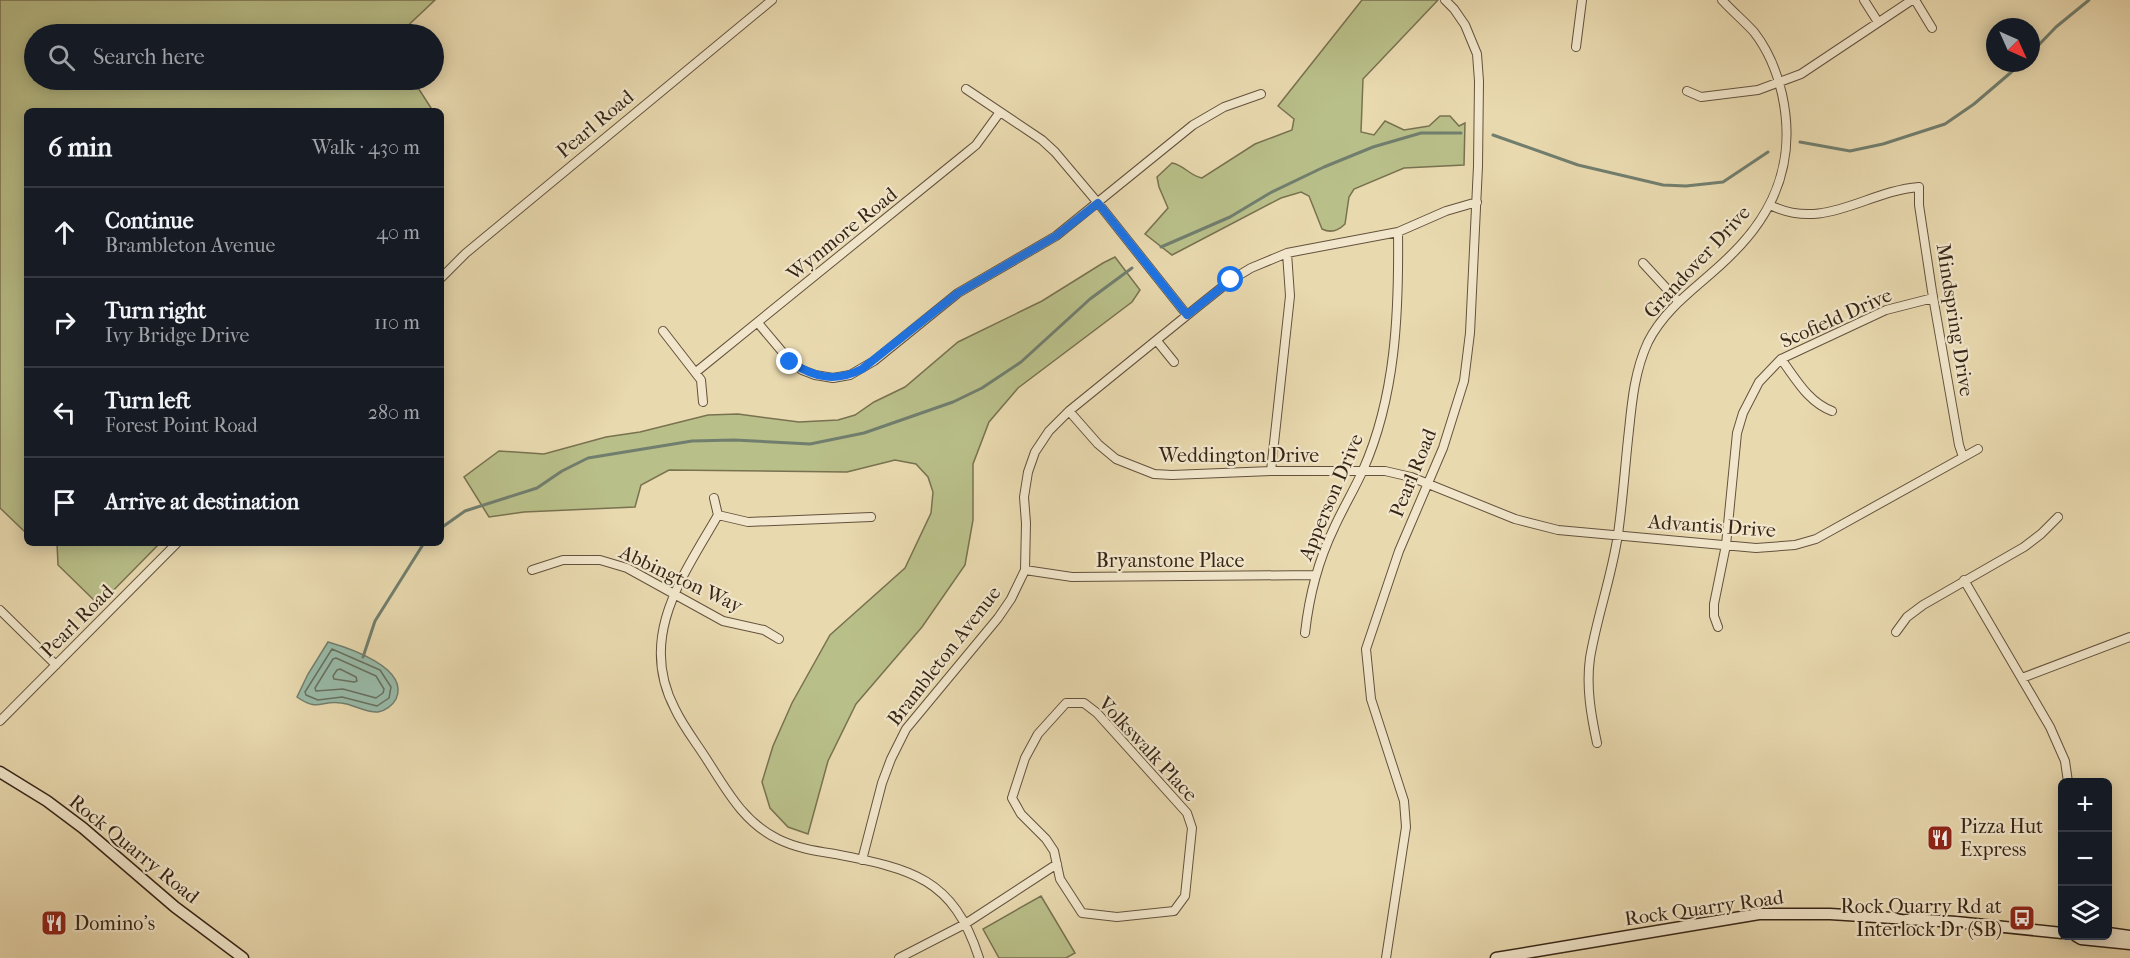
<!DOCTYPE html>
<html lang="en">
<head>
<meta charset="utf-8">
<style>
	:root { --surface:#171b24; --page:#20242c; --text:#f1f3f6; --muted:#9ea1a6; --line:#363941 }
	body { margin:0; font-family:"IM FELL French Canon",serif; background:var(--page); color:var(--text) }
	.controls { position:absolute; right:18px; bottom:18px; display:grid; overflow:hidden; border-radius:9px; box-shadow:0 3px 15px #0003 }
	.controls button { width:54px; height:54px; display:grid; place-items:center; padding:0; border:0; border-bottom:2px solid var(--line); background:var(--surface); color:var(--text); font:30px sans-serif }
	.compass { position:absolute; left:1986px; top:18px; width:54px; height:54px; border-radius:50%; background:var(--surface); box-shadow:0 3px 15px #0003; rotate:135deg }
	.stop { position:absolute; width:18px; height:18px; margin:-14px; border:4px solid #1a73e8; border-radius:50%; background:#fff }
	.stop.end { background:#1a73e8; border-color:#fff; box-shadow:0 2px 6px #0008 }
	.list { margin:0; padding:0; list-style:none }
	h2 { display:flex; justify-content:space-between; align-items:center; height:78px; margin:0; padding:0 24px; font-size:26px }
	h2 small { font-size:20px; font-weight:400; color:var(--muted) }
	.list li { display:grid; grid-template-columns:39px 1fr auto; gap:18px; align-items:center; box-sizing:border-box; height:90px; padding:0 24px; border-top:2px solid var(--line) }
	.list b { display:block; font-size:22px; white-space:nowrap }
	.list p { margin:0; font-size:20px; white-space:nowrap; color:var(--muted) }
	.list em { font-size:20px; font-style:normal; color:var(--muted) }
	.icon { flex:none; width:33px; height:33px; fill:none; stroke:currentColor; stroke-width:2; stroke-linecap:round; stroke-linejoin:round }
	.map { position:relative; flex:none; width:2130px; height:958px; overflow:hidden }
	.search { position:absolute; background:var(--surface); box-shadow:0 3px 15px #0003; left:24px; top:24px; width:420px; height:66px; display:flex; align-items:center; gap:15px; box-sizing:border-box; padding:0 21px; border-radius:33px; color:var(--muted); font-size:22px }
	.panel { position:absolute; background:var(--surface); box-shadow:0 3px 15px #0003; left:24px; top:108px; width:420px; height:438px; border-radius:9px }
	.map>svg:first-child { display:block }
</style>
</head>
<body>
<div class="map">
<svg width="2130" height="958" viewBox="0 0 2130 958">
	<rect width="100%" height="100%" fill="#e9d9af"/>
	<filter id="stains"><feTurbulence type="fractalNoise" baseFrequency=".00333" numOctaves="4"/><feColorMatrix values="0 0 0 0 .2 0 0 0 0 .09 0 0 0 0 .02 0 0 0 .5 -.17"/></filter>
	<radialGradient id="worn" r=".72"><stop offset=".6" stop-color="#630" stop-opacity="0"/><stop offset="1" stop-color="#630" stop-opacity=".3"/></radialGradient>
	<path fill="#b9bf89" stroke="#787250" stroke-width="1.5" d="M0,0h435l-36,34h-365v46h379l20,31h-406v420h-3l-24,-23z
		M1362,0h76l-75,79 -2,53 13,3 11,-14 19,9 25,-4 11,-10h10l9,10 6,-3 -1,42 -60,3 -50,21 -5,8 -4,27c-7,7 -15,9 -23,5l-13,-33 -8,-4 -20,6 -109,57 -27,-21 23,-26 -9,-21 -2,-10 15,-14c12,2 18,13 30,15l53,-34 37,-14 2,-11 -16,-13z
		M1115,257l25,33 -8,12 -114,86 -29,34 -16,42v56l-8,45 -43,62 -66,77 -28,57 -20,73 -20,-7 -18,-19 -8,-26 11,-36 19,-43 38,-68 75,-67 26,-55 2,-21 -5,-15 -12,-13 -21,-4 -48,12 -178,-2 -28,15 -6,22 -111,5 -35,5 -25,-40 35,-26 45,3 62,-17 34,-5 68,-17 30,-1 61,8 39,-2 17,-5 19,-13 31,-15 53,-45 84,-41 61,-38z
		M57,543h103l-61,62 -41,-40z
		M1041,896l34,57 -9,5h-67l-16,-29z"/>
	<path fill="#98baa8" stroke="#717e6e" stroke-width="1.5" d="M328,642c21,6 82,26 68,57 -3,6 -11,12 -18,13 -12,1 -25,-8 -37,-9 -20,-3 -23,9 -44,-6l11,-23z"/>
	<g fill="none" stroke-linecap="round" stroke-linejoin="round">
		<path stroke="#677060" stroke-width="1.5" d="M332,649l48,21 11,17 -2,11 -12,8 -35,-9 -24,3 -12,-5 -1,-3z
			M336,658l40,18 8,13 -1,4 -7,5 -33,-9 -27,2 -1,-3 18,-29z
			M340,669l16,8 1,4 -3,1 -20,-3 -1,-3 4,-6z"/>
		<path stroke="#717e6e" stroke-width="3" d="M2031,53l25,-26 33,-27
			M1493,135l85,30 85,20 23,1 37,-4 45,-30
			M1800,142l50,9 33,-7 62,-20 29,-20 48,-41
			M1161,247l69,-30 40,-24 54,-26 49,-20 48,-14h40
			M441,528l24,-17 72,-23 25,-17 26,-13 104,-17 42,-1 76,4 54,-11 89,-31 29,-14 39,-26 69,-63 42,-31
			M363,657l12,-36 49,-78"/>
		<g stroke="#63523d" stroke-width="10">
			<path id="street" d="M1864,0l14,22
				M1915,0l17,28
				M1576,47l6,-47
				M966,89l76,51 13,12 43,51 89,112
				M1687,91l14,6 57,-7 43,-16 111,-74
				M1770,205c54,27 96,-14 149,-18v18l13,86 27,154 4,12
				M1643,263l35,38
				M441,278l25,-25 306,-253
				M758,323l32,38 12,9 13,5 18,3 17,-3 24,-14 84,-68 98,-57 137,-111 31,-18 37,-13
				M663,331l38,49 2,22
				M1157,341l17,21
				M1781,359c15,20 27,43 51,52
				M696,372l269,-218 11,-9 24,-33
				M1069,411l29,33 18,15 38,15 18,1 99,-4h114l26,6 104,42 43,11 198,18 39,-3 21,-6 162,-90
				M1271,471l19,-175 -3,-43
				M714,498l4,17c-35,61 -81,122 -43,194 9,19 23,36 34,54 19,30 36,60 69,76 18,9 38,12 57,15 76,15 118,23 144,104
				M718,515l30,7 123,-5
				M532,570l31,-10h37l27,8 96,53 41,9 15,9
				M1025,570l47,7 244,-2
				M1964,580l86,147 15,34 3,21
				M0,610l56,55
				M1718,627l-4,-11v-12l12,-59 11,-112 6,-20 16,-31 22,-23 105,-49 47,-12
				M1896,632l11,-15 16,-12 101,-58 17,-13 17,-17
				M1305,633c4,-36 13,-72 29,-105 9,-20 20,-38 29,-58 33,-74 36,-159 35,-238
				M2022,678l108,-41
				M1066,703h18l13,10 90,100 5,15 -7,68 -11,15 -57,6 -35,-4 -22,-34 -6,-28 -8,-12 -25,-25 -9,-16 13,-40 13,-24z
				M0,721l177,-178
				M1597,743c-6,-28 -11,-56 -7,-85 7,-42 22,-82 28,-124 5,-35 7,-69 11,-104 3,-30 6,-60 19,-88 19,-38 56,-59 84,-88 46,-45 64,-97 50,-160 -5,-22 -14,-44 -28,-62 -10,-11 -22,-21 -32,-32
				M862,860l20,-77 9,-24 15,-30 92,-111 13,-19 14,-29 1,-47 -2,-26 4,-25 7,-20 14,-21 20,-20 127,-103 35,-28 20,-12 36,-15 111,-21 48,-21 31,-9
				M899,958l66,-34 92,-60
				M1386,958l20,-131 -2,-26 -33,-102 -5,-50 33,-98 44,-103 21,-67 6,-48 8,-167 1,-85 -2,-27 -12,-29 -11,-16 -9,-9"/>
		</g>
		<g stroke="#362517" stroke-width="13">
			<path id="secondary" d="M0,772l47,29 36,27 92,79 68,51
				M2108,933l22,3
				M2076,936l5,3 49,5
				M1496,958l263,-44h71l126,8 106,11"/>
		</g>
		<use href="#street" stroke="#f1e6cb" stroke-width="8"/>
		<use href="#secondary" stroke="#f1e6cb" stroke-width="10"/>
	</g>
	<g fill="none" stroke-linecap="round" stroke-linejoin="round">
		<path stroke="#1a73e8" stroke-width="8" d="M790,362c24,15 45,21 72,7l96,-76 98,-57 42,-33 89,112 44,-35"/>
	</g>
	<defs>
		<g id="restaurant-square" transform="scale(1.35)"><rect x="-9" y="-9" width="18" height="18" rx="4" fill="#8f2418" stroke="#f1e6cb"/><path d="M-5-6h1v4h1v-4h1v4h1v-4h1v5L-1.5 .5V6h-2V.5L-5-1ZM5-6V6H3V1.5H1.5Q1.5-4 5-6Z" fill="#fff"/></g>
		<g id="bus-square" transform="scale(1.35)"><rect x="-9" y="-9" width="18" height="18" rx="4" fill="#8f2418" stroke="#f1e6cb"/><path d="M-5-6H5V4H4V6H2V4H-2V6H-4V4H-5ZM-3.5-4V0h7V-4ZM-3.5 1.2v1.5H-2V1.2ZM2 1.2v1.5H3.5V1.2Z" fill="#fff"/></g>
	</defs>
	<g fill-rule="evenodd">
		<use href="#restaurant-square" x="1940" y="838"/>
		<use href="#bus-square" x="2022" y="918"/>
		<use href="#restaurant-square" x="54" y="923"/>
	</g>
	<g text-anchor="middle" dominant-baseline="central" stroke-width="4.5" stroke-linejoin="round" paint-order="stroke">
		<g font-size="20" fill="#362517" stroke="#f1e6cb">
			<text transform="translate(595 124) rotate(-40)">Pearl Road</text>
			<text transform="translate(842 234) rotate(-39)">Wynmore Road</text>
			<text transform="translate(1697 262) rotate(-47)">Grandover Drive</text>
			<text transform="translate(1836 318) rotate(-24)">Scofield Drive</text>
			<text transform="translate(1955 320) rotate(81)">Mindspring Drive</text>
			<text x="1239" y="455">Weddington Drive</text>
			<text transform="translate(1413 473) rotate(-68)">Pearl Road</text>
			<text transform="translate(1331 497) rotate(-67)">Apperson Drive</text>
			<text transform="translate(1712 526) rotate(4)">Advantis Drive</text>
			<text x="1170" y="560">Bryanstone Place</text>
			<text transform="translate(681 579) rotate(25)">Abbington Way</text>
			<text transform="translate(77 621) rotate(-45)">Pearl Road</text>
			<text transform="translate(944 656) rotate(-52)">Brambleton Avenue</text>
			<text transform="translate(1148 749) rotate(47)">Volkswalk Place</text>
			<text transform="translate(134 849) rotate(39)">Rock Quarry Road</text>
			<text transform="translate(1704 908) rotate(-8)">Rock Quarry Road</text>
		</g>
		<g font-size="20" fill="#362517" stroke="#f1e6cb" text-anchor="start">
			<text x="1960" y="826">Pizza Hut<tspan x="1960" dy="23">Express</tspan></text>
			<text x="2002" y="906" text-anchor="end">Rock Quarry Rd at<tspan x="2002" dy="23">Interlock Dr (SB)</tspan></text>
			<text x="74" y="923">Domino's</text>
		</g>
	</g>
	<rect width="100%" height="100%" filter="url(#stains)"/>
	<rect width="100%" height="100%" fill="url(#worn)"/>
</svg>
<div class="controls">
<button>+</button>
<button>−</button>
<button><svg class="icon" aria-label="layers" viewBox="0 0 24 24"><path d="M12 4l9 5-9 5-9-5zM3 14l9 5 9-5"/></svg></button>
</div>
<svg class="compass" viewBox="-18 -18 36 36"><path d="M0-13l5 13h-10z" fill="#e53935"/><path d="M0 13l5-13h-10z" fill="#9ea1a6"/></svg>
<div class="stop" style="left:1231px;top:280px"></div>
<div class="stop end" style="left:790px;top:362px"></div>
<div class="search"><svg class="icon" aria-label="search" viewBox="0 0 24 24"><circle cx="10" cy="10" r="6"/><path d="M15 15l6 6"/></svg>Search here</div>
<section class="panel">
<h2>6 min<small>Walk · 430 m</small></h2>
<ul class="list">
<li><svg class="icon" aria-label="ahead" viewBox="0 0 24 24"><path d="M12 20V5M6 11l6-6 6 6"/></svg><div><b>Continue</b><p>Brambleton Avenue</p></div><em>40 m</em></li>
<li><svg class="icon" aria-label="right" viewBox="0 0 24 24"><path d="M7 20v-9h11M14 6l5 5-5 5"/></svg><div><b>Turn right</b><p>Ivy Bridge Drive</p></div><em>110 m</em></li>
<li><svg class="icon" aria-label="left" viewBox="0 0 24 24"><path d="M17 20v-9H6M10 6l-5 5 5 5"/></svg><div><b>Turn left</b><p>Forest Point Road</p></div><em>280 m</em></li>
<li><svg class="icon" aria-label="arrive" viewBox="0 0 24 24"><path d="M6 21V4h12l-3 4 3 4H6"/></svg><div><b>Arrive at destination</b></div></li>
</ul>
</section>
</div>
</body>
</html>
